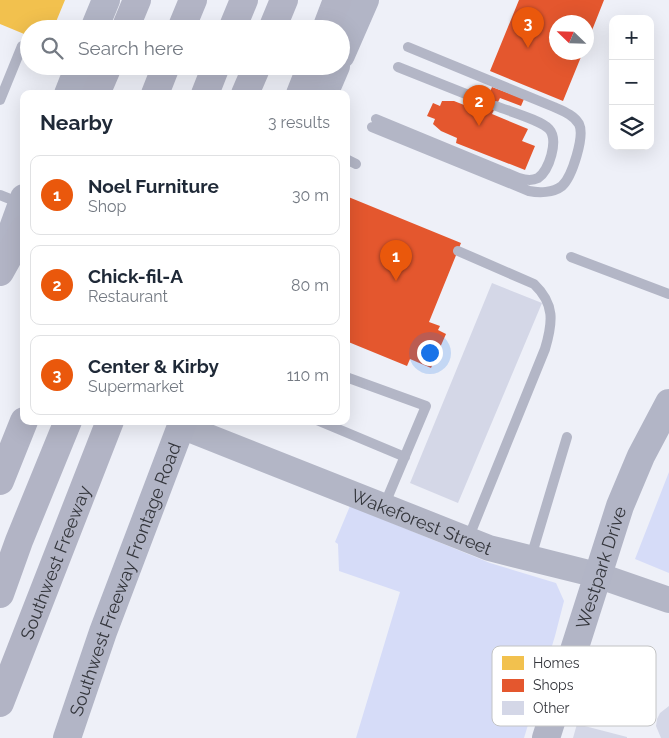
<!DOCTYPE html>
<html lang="en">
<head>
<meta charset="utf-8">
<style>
	:root { --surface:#fff; --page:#f2f2f3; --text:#1f2937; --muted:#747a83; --line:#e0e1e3; --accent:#ea580c }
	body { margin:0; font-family:Raleway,sans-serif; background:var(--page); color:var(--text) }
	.controls { position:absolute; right:15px; top:15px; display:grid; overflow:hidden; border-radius:10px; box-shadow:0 5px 20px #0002 }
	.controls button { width:45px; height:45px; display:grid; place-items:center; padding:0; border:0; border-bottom:1px solid var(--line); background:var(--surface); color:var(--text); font:25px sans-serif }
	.compass { position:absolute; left:549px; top:15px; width:45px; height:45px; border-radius:50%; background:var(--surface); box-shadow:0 5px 20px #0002; rotate:293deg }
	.you { position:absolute; left:429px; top:352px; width:18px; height:18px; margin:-12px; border:4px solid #fff; border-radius:50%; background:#1a73e8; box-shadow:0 0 0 8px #1a73e833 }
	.badge { display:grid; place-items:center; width:32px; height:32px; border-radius:50%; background:var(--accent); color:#fff; font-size:16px; font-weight:700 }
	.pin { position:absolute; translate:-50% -41px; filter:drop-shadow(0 1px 2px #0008) }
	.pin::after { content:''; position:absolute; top:26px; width:18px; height:15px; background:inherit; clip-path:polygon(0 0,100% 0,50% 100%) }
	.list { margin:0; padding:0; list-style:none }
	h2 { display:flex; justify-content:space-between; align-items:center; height:65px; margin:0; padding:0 20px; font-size:21px }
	h2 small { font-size:16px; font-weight:400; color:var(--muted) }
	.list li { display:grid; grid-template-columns:32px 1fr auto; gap:15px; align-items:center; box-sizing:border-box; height:80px; margin:0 10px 10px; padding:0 10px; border:1px solid var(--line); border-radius:10px }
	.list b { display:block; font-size:19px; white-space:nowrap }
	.list p { margin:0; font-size:16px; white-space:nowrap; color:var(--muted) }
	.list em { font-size:16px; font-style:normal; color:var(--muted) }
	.icon { flex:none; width:28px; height:28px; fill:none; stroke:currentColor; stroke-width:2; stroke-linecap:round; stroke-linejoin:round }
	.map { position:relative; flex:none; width:669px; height:738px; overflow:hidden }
	.search { position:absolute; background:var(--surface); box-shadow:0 5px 20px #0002; left:20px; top:20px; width:330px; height:55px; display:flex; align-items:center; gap:12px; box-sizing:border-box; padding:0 18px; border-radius:28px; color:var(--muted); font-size:19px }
	.panel { position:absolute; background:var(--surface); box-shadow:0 5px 20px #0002; left:20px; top:90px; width:330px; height:335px; border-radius:10px }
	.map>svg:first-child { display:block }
</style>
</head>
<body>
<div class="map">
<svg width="669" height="738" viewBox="0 0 669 738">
	<rect width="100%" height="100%" fill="#eef0f8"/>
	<path fill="#d6dcf8" d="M669,472v101l-34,-14z
		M350,506l140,57 66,20 8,18 -9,35 -31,102h-168l44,-146 -61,-21 -1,-27 -3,-2z"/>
	<path fill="#f2c14e" d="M0,0h65l-12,29h-24v7l-29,-12z"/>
	<path fill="#e4572e" d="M519,0h85l-17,43 -1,-21h-30v30h27l-20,49 -73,-30z
		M492,87l32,12 -3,7 -21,-8 -8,16 36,15 -6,12 13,5 -10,24 -69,-27 1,-5 -16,-7 -8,-7 2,-5 -8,-3 6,-13 7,3 2,-5h12l28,11z
		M346,196l115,47 -32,79 11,4 -2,4 8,4 -15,34 -21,-9 -3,7 -61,-25z"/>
	<path fill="#d4d7e7" d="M492,283l50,20 -84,200 -48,-20z
		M669,706v32h-8l-5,-12 1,-7 3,-6z
		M577,724l50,13v1h-54z"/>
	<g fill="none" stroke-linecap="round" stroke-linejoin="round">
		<path stroke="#b3b6c6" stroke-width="10" d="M398,67l88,35
			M0,100l22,-54
			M376,119l143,59c6,2 13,3 19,0 11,-7 21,-38 11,-49 -8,-9 -41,-18 -53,-23
			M372,127l157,64c10,2 24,2 33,-5 10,-9 23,-50 17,-62 -5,-9 -16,-13 -25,-17l-146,-60
			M346,159l10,5
			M0,195l20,8
			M458,251l76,33c21,20 19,38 11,65l-77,190
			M571,257l98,37
			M346,377l80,29 -42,100
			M319,421l86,36
			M531,557l36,-120"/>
		<path stroke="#b3b6c6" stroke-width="26" id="s1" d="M181,426l308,122 108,27 72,25"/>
		<g stroke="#b2b5c6" stroke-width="28">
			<path d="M94,29l12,-29"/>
			<path d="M341,55l24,-55"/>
			<path d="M68,94l11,-28"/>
			<path d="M324,94l12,-28"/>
			<path d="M4,253l20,-55"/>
			<path id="s2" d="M67,738l36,-106 80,-211"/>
			<path id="s3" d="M546,738l74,-232 21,-50 28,-53"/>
		</g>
		<g stroke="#b2b4c5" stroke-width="28">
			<path d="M125,29l12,-29"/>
			<path d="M181,29l12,-29"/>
			<path d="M232,29l12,-29"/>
			<path d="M272,29l12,-29"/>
			<path d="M326,29l11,-29"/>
			<path d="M96,94l12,-28"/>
			<path d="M155,94l11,-28"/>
			<path d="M205,94l11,-28"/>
			<path d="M245,94l12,-28"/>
			<path d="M300,94l11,-28"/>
			<path d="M0,272l24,-43"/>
			<path d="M0,481l24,-60"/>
			<path d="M0,594l19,-53 49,-120"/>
			<path id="s4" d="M0,703l110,-282"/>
		</g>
	</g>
	<g text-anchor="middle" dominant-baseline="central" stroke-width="5" stroke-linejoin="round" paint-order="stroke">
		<g font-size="18" fill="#34363c" stroke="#fff">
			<text stroke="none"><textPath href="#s1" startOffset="259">Wakeforest Street</textPath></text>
			<text stroke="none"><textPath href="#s4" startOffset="151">Southwest Freeway</textPath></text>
			<text stroke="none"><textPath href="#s3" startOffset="179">Westpark Drive</textPath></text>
			<text stroke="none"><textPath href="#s2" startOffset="169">Southwest Freeway Frontage Road</textPath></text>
		</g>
	</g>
	<rect x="492" y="646" width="164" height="80" rx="8" fill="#fff" stroke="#c2c3c4" stroke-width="1"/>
	<rect x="502" y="656" width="22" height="14" fill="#f2c14e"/>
	<rect x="502" y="679" width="22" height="13" fill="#e4572e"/>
	<rect x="502" y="701" width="22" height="14" fill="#d4d7e7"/>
	<g font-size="14" fill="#34363c">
		<text x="533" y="668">Homes</text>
		<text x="533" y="690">Shops</text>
		<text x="533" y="713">Other</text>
	</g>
</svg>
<div class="controls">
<button>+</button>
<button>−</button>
<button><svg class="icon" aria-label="layers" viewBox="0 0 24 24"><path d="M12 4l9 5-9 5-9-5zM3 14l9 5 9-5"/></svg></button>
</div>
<svg class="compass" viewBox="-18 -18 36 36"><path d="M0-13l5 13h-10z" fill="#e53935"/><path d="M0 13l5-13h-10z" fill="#747a83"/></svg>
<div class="you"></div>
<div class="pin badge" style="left:396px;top:281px">1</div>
<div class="pin badge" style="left:479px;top:126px">2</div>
<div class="pin badge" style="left:528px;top:48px">3</div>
<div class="search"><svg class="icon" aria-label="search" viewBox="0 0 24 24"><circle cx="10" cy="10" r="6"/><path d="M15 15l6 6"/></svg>Search here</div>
<section class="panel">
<h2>Nearby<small>3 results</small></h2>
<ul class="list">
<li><span class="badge">1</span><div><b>Noel Furniture</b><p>Shop</p></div><em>30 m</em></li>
<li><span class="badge">2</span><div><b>Chick-fil-A</b><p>Restaurant</p></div><em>80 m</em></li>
<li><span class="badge">3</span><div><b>Center &amp; Kirby</b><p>Supermarket</p></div><em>110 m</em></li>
</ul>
</section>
</div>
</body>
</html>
